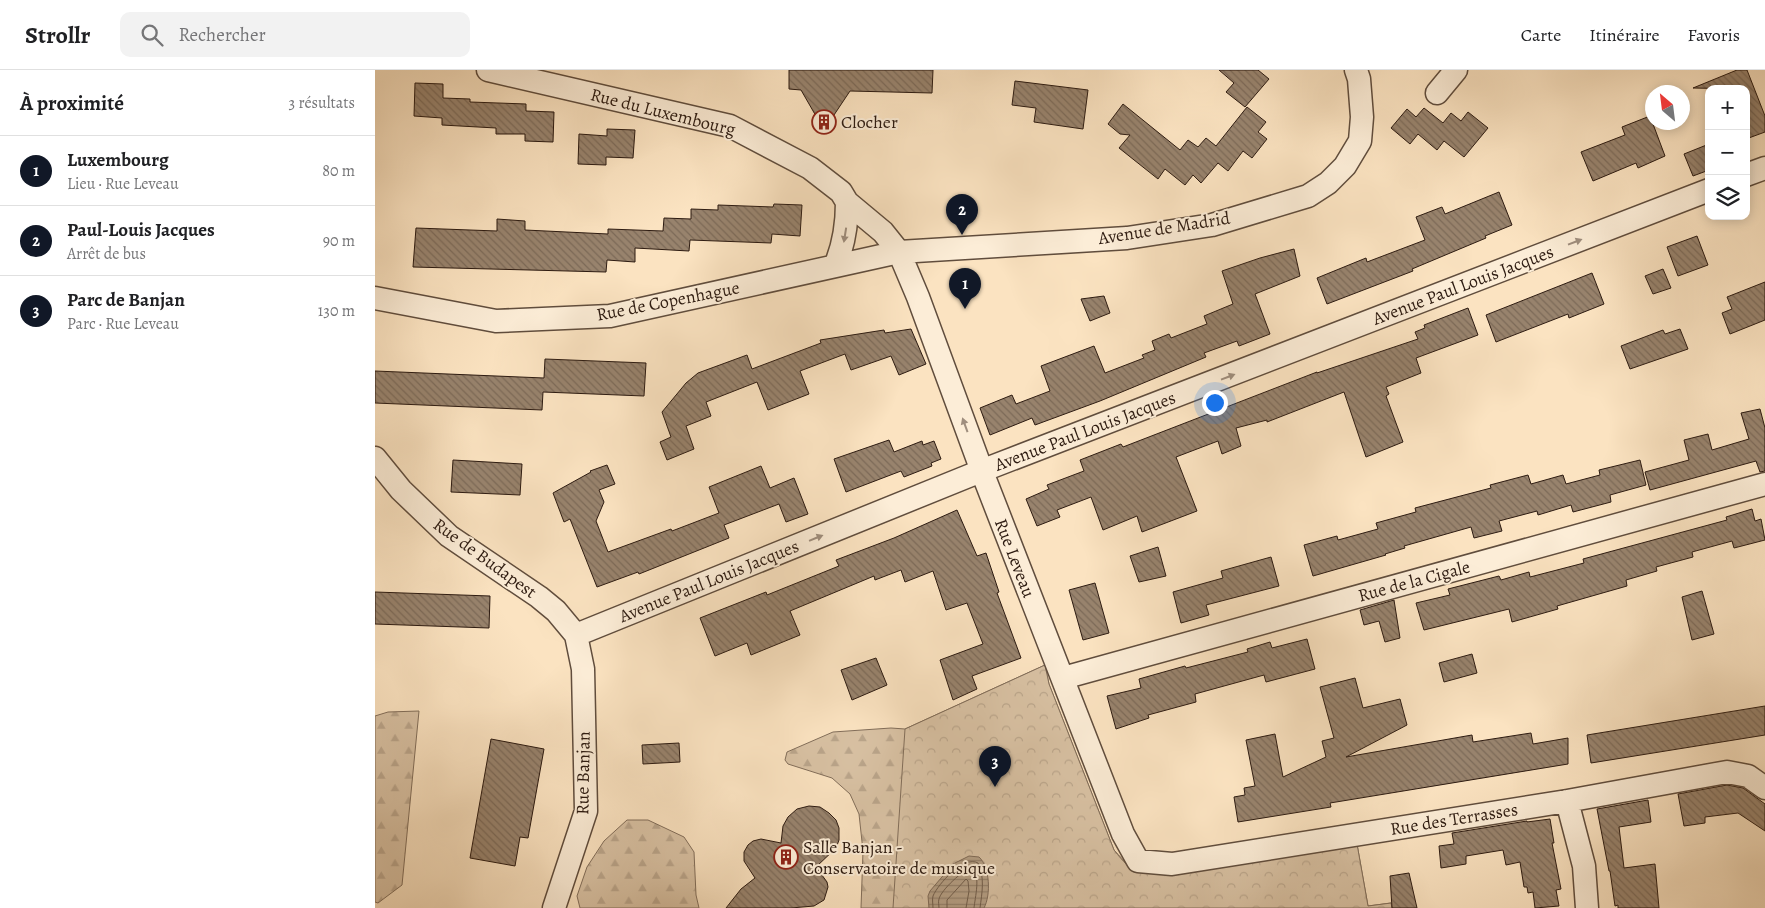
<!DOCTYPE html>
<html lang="fr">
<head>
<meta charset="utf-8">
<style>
	:root { --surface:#fff; --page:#f2f2f2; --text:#202124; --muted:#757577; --line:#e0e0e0; --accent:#111827 }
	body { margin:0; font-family:Alegreya,serif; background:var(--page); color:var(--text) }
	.controls { position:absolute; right:15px; top:15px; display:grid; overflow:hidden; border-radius:10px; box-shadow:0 2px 12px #0003 }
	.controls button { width:45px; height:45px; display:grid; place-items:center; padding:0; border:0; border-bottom:1px solid var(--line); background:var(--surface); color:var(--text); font:25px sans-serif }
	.compass { position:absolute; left:1270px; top:15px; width:45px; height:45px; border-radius:50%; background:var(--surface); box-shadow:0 2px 12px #0003; rotate:332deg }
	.you { position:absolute; left:839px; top:332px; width:18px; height:18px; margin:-12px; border:4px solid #fff; border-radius:50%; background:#1a73e8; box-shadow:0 0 0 8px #1a73e833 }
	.badge { display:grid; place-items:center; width:32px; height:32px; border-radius:50%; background:var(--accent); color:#fff; font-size:16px; font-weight:700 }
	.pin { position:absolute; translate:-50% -41px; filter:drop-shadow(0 1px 2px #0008) }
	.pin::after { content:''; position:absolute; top:26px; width:18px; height:15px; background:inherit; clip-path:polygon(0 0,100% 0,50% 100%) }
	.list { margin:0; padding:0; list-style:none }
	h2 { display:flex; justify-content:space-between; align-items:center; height:65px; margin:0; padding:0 20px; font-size:21px }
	h2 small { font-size:16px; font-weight:400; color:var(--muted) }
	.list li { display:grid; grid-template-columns:32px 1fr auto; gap:15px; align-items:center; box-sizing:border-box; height:70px; padding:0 20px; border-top:1px solid var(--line) }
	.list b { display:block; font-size:19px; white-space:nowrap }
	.list p { margin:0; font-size:16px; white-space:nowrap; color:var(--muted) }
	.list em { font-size:16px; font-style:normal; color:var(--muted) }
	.icon { flex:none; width:28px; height:28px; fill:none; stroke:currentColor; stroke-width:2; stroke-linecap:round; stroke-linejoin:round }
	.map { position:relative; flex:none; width:1390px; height:838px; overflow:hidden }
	header { display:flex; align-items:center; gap:30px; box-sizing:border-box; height:70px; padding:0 25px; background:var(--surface); border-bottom:1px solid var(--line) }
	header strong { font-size:24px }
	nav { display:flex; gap:28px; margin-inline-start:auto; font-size:18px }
	.search { width:350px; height:45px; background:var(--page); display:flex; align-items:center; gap:12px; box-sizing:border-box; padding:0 18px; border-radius:10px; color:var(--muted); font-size:19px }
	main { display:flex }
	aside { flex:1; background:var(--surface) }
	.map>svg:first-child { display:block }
</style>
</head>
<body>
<header>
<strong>Strollr</strong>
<div class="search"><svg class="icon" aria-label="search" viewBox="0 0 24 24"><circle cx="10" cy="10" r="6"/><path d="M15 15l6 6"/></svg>Rechercher</div>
<nav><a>Carte</a><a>Itinéraire</a><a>Favoris</a></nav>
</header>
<main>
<aside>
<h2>À proximité<small>3 résultats</small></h2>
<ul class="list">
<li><span class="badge">1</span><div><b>Luxembourg</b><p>Lieu · Rue Leveau</p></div><em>80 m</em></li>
<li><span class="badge">2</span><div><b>Paul-Louis Jacques</b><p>Arrêt de bus</p></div><em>90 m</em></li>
<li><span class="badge">3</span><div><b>Parc de Banjan</b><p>Parc · Rue Leveau</p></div><em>130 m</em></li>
</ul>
</aside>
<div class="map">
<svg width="1390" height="838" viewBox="0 0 1390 838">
	<defs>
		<pattern id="forest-firs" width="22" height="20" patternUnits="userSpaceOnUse" patternTransform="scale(1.25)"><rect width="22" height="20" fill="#d8c1a3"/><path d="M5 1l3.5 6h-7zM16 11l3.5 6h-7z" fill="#baa58b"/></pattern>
		<pattern id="park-crowns" width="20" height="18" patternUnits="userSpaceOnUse" patternTransform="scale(1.25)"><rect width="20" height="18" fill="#d8c1a3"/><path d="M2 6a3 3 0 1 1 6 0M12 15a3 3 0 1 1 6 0" fill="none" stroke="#baa58b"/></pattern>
		<pattern id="water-rules" width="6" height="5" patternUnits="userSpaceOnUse" patternTransform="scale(1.25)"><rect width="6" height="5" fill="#b59f85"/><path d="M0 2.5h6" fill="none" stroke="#94816b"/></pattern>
		<pattern id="building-back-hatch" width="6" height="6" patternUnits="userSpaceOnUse" patternTransform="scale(1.25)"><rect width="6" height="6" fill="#98836d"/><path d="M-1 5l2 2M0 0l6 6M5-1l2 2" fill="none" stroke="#7c6a58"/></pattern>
	</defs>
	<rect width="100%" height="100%" fill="#fbe3c1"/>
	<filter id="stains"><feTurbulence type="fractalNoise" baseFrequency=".004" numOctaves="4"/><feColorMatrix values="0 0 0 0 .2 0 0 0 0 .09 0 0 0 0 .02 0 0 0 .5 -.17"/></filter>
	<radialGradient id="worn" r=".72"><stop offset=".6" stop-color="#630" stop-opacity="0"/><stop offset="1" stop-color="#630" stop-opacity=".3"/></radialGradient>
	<path fill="url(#forest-firs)" stroke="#826e5a" d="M670,595l4,19 65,166c24,26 22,25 58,23l185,-29 11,62 23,-3 1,5h-531l2,-57 -4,-37 -9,-20 -18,-16 -44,-14 -3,-4 2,-8 46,-20 58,-4 14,1z
		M44,641l-17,174 -24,18 -3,-1v-186l13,-4z
		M252,750h21l36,17 10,15 2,43 3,13h-119l-3,-12 10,-29 17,-26z"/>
	<path fill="url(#park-crowns)" stroke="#826e5a" d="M670,595l4,19 65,166c20,26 26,24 58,23l185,-29 11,62 23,-3 1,5h-499l12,-179z"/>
	<path fill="url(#water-rules)" stroke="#7f6a57" d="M594,786l10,1c11,10 12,38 5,51h-55l-1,-12 2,-5 23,-27z"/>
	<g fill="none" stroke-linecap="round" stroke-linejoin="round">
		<path stroke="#715d4b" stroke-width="1" d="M558,838c0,-4 -1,-8 0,-12 5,-12 31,-41 45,-33 7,14 4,30 2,45
			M564,838c0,-3 -1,-6 0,-9 2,-9 24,-29 33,-32 9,9 3,30 2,41
			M572,838v-8l19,-21 2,2 1,10 -3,17"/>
	</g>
	<path fill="url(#building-back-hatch)" stroke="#2d1b11" d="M414,0h144l-1,23 -82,-2 -26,39 -23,-40 -12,-1z
		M844,0h39l11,9 -24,28 -19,-15 8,-9z
		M1362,0h10l18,46v16l-19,7v-50l-53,-1z
		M640,11l73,9 -5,39 -49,-7 2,-14 -24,-3z
		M40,13l28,1v14l27,1v3l56,2v7l28,1 -1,30 -28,-1v-7h-29v-6l-54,-3v-7l-28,-2z
		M748,34l57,46 8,-10 10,7 8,-9 10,8 31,-39 19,15 -8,10 9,7 -15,19 -9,-7 -15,20 -10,-8 -17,20 -8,-8 -8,10 -20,-16 -7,10 -39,-31 11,-13 -10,-1 -12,-10z
		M1049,38l19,15 8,-10 10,8 7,-9 20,16 -24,29 -20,-16 -7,9 -19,-16 -8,10 -19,-16 16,-19 9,8z
		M1275,46l15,40 -27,12 -2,-5 -43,18 -12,-29 44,-17 -3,-8z
		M232,59l28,1 -2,28 -27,-1v8l-28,-1 1,-30 28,2z
		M1334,74v26l-16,6 -9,-22z
		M1124,122l13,33 -27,11 1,2 -74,31 1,2 -86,33 -10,-26 49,-20 1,4 58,-22 -9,-23 26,-10 3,7z
		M399,134l28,1 -2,31 -28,-2 -1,9 -81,-3 -1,11 -54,-3v14l-28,-2 -1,12 -193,-5 3,-39 81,3v-12l28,2v9l83,4v-5l55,2 1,-13 27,1v-10l27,1v-5l55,2z
		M1322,166l11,29 -30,11 -11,-29z
		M919,179l6,27 -45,18 15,40 -31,12 -2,-5 -33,12 2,4 -106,44 -65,24 -3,-7 -42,17 -10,-27 32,-13 4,9 34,-13 -9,-25 53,-20 11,27 39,-15 -2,-3 13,-5 -3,-9 17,-7 2,4 36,-14 -3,-8 29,-12 -11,-33 38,-13z
		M1288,199l8,19 -18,6 -8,-18z
		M1217,203l12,31 -35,14 -1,-4 -72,28 -10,-27z
		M1390,212v38l-35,14 -8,-21 10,-4 -5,-12z
		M729,226l6,17 -20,8 -9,-22z
		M1093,238l10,27 -62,23 5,15 -35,14 3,7 -3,2 17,46 -37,15 -22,-65 -77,30v-2l-31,8 5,18 -19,8 -4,-13 -42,16 21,54 -55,21 -5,-16 -34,14 -12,-33 -34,13 3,7 -23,9 -11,-27 23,-10 -2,-4 37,-14 -4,-11 41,-16 2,3 194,-75v1l101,-34 -3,-7 10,-4 -1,-3z
		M536,259l15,35 -27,11 -8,-19 -40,14 -6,-16 -45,17 9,23 -41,16 -11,-28 -51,20 5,14 -25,10 8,23 -27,11 -7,-18 11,-5 -9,-25 24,-29 12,-10 49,-18 5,14 69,-26 -1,-3 64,-10 1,3z
		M1305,259l8,20 -58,20 -9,-23 42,-16 2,4z
		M170,289l101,4 -2,33 -101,-4 -1,18 -167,-7v-32l169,7z
		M1385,339l5,19v43l-5,1 -4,-11 -106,29 -5,-18 44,-12 -5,-20 24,-6 4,16 37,-11 -8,-26z
		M514,370l5,12 28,-11 1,4 11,-4 7,18 -10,4 1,3 -28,11 -3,-6 -55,21 -12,-33z
		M78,390l69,4 -2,31 -69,-3z
		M1265,390l6,25 -36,10 1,7 -38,10 -2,-7 -33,10 -1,-4 -38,10 3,10 -28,7 -3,-11 -67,19 1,2 -20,6 1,1 -73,21 -9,-31 33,-9 1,4 40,-11 -2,-6 40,-11 -1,-4 76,-20 -1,-3 38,-10 3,9 32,-9 3,9 34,-9 -1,-5z
		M232,395l8,19 -16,6 5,12 -8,19 12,31 63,-23 1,2 47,-18 -10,-26 52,-21 9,22 24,-10 14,36 -22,8 -7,-18 -55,21 5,13 -90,36 -1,-2 -41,15 -27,-68 -6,3 -11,-29 38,-21 -1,-1z
		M1377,439l3,12 6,-2 4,21 -31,8 -2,-7 -40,11 1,5 -37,10 1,4 -31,9 1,6 -70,20 1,3 -46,13 -3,-13 -85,21 -8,-27 34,-8 -2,-6 51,-13 2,4 28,-8 1,5 54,-14 -1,-4 144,-39 -1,-3z
		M582,440l20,46 9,-3 13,39 -2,1 24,65 -49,18 5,13 -24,11 -13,-40 43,-16 -16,-41 -21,7 -13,-39 -28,11 -4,-12 -26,10 -1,-4 -84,35 10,24 -49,20 -4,-12 -32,13 -15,-38 66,-26 1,3 72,-29 -3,-6 58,-22z
		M783,477l8,29 -27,6 -9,-26z
		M896,487l8,29 -73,19 3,10 -28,8 -8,-31 50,-14 -2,-7z
		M720,513l14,50 -26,7 -14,-50z
		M1327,521l12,43 -22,6 -10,-43z
		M0,522l115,4 -1,32 -114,-4z
		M1019,530l6,38 -15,4 -6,-21 -15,4 -4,-15z
		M932,569l8,30 -49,13 -2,-7 -69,19 1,8 -48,13 1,3 -33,11 -9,-33 34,-8 -2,-9 46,-13 1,2 62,-16 -1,-3 23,-7 2,6z
		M1097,584l5,19 -33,9 -5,-19z
		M501,588l11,27 -35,15 -11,-30z
		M980,608l8,30 37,-9 7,26 -61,32 126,-22 1,7 58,-9 2,11 35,-6v26l-238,39 1,4 -93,15 -4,-25 11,-2 -1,-7 11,-2 -9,-46 29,-6 8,43 43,-20 -4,-16 12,-3 -14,-51z
		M1390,636v29l-174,28 -4,-28z
		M116,669l53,10 -16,89 -8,-1 -5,29 -45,-8z
		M304,673l1,19 -37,2 -1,-19z
		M1352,715l16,3 22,16v27l-27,-18 -33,4v6l-21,3 -6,-32z
		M1273,730l3,22 -32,5 5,41 31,-4 4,44h-41v-3l-3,1 -5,-35h-1l-12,-62z
		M434,736l11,1 9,6 7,7 3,8v12l-3,8 -20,19 11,15 1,5 -4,13 -10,6 -23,2h-65l15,-19 14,-11 -11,-17v-9l4,-7 5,-4 8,-2 20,4 2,-17 5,-9 9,-8z
		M1175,749l4,24h-2l9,46 -5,1 3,16 -24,2 -2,-16 -5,1 -1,-6h-3l-4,-25 -14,3 -3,-15 -37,6v8l-25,4 -2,-22 15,-2 -2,-11 75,-12v1z
		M1034,803l8,35h-25l-2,-32z"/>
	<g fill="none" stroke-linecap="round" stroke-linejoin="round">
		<g stroke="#604d3d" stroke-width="25">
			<path id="street" d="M113,0l242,56 80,42 31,24 6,10 36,30 16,20 19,45 68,185 137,352 15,27 34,3 395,-63 160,-29 21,4 17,12
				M1062,23l19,-23
				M1371,105l19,-7
				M460,196c9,-21 12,-41 12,-64
				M0,228l121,23 114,-5 289,-64 228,-14 85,-13 96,-29 20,-13 17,-17 15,-25 2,-24 -3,-38 -3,-9
				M0,388l26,32 48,46 90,61 17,14 20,24 7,34 3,142 -32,97
				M201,565l405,-164 728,-281
				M688,608l702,-194
				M1192,731l17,65 3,42"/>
		</g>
		<use href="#street" stroke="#fcedd7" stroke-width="22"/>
	</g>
	<defs><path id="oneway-solid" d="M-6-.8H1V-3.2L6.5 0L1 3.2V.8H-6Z" transform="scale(1.25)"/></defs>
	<g fill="#9f8e7e">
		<use href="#oneway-solid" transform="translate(470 165) rotate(99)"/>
		<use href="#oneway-solid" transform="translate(1200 172) rotate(-21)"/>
		<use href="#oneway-solid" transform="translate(853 307) rotate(-21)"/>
		<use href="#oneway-solid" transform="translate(590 355) rotate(-110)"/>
		<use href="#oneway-solid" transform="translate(441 468) rotate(-22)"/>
	</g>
	<defs>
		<g id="building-ring" transform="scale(1.25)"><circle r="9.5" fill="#fcedd7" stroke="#8f2418" stroke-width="1.5"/><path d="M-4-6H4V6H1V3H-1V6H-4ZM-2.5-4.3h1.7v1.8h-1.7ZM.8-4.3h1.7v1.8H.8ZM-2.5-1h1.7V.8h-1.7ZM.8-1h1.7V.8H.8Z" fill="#8f2418"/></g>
	</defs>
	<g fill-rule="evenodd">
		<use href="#building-ring" x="449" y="52"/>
		<use href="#building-ring" x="411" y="787"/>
	</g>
	<g text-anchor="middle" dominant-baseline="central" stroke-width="4" stroke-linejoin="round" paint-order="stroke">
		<g font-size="18" fill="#2d1b11" stroke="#fcedd7">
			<text transform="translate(288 42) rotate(14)">Rue du Luxembourg</text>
			<text transform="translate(789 158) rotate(-9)">Avenue de Madrid</text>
			<text transform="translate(1088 215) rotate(-21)">Avenue Paul Louis Jacques</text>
			<text transform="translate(293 231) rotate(-11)">Rue de Copenhague</text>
			<text transform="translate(710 361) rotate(-21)">Avenue Paul Louis Jacques</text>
			<text transform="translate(110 488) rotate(36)">Rue de Budapest</text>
			<text transform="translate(640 488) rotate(69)">Rue Leveau</text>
			<text transform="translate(334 511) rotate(-22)">Avenue Paul Louis Jacques</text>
			<text transform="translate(1039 511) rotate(-15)">Rue de la Cigale</text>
			<text transform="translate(208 703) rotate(-89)">Rue Banjan</text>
			<text transform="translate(1079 749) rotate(-9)">Rue des Terrasses</text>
		</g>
		<g font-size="18" fill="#2d1b11" stroke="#fcedd7" text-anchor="start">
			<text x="466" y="52">Clocher</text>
			<text x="428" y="777">Salle Banjan -<tspan x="428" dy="21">Conservatoire de musique</tspan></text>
		</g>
	</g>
	<rect width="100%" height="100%" filter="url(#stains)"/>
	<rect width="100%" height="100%" fill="url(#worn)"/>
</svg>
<div class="controls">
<button>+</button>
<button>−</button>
<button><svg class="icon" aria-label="layers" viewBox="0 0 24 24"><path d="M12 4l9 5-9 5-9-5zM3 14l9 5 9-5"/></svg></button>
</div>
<svg class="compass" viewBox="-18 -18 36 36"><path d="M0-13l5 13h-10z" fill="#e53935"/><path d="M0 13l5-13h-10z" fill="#757577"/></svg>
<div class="you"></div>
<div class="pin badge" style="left:590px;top:239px">1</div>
<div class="pin badge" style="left:587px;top:165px">2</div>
<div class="pin badge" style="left:620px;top:717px">3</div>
</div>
</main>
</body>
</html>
